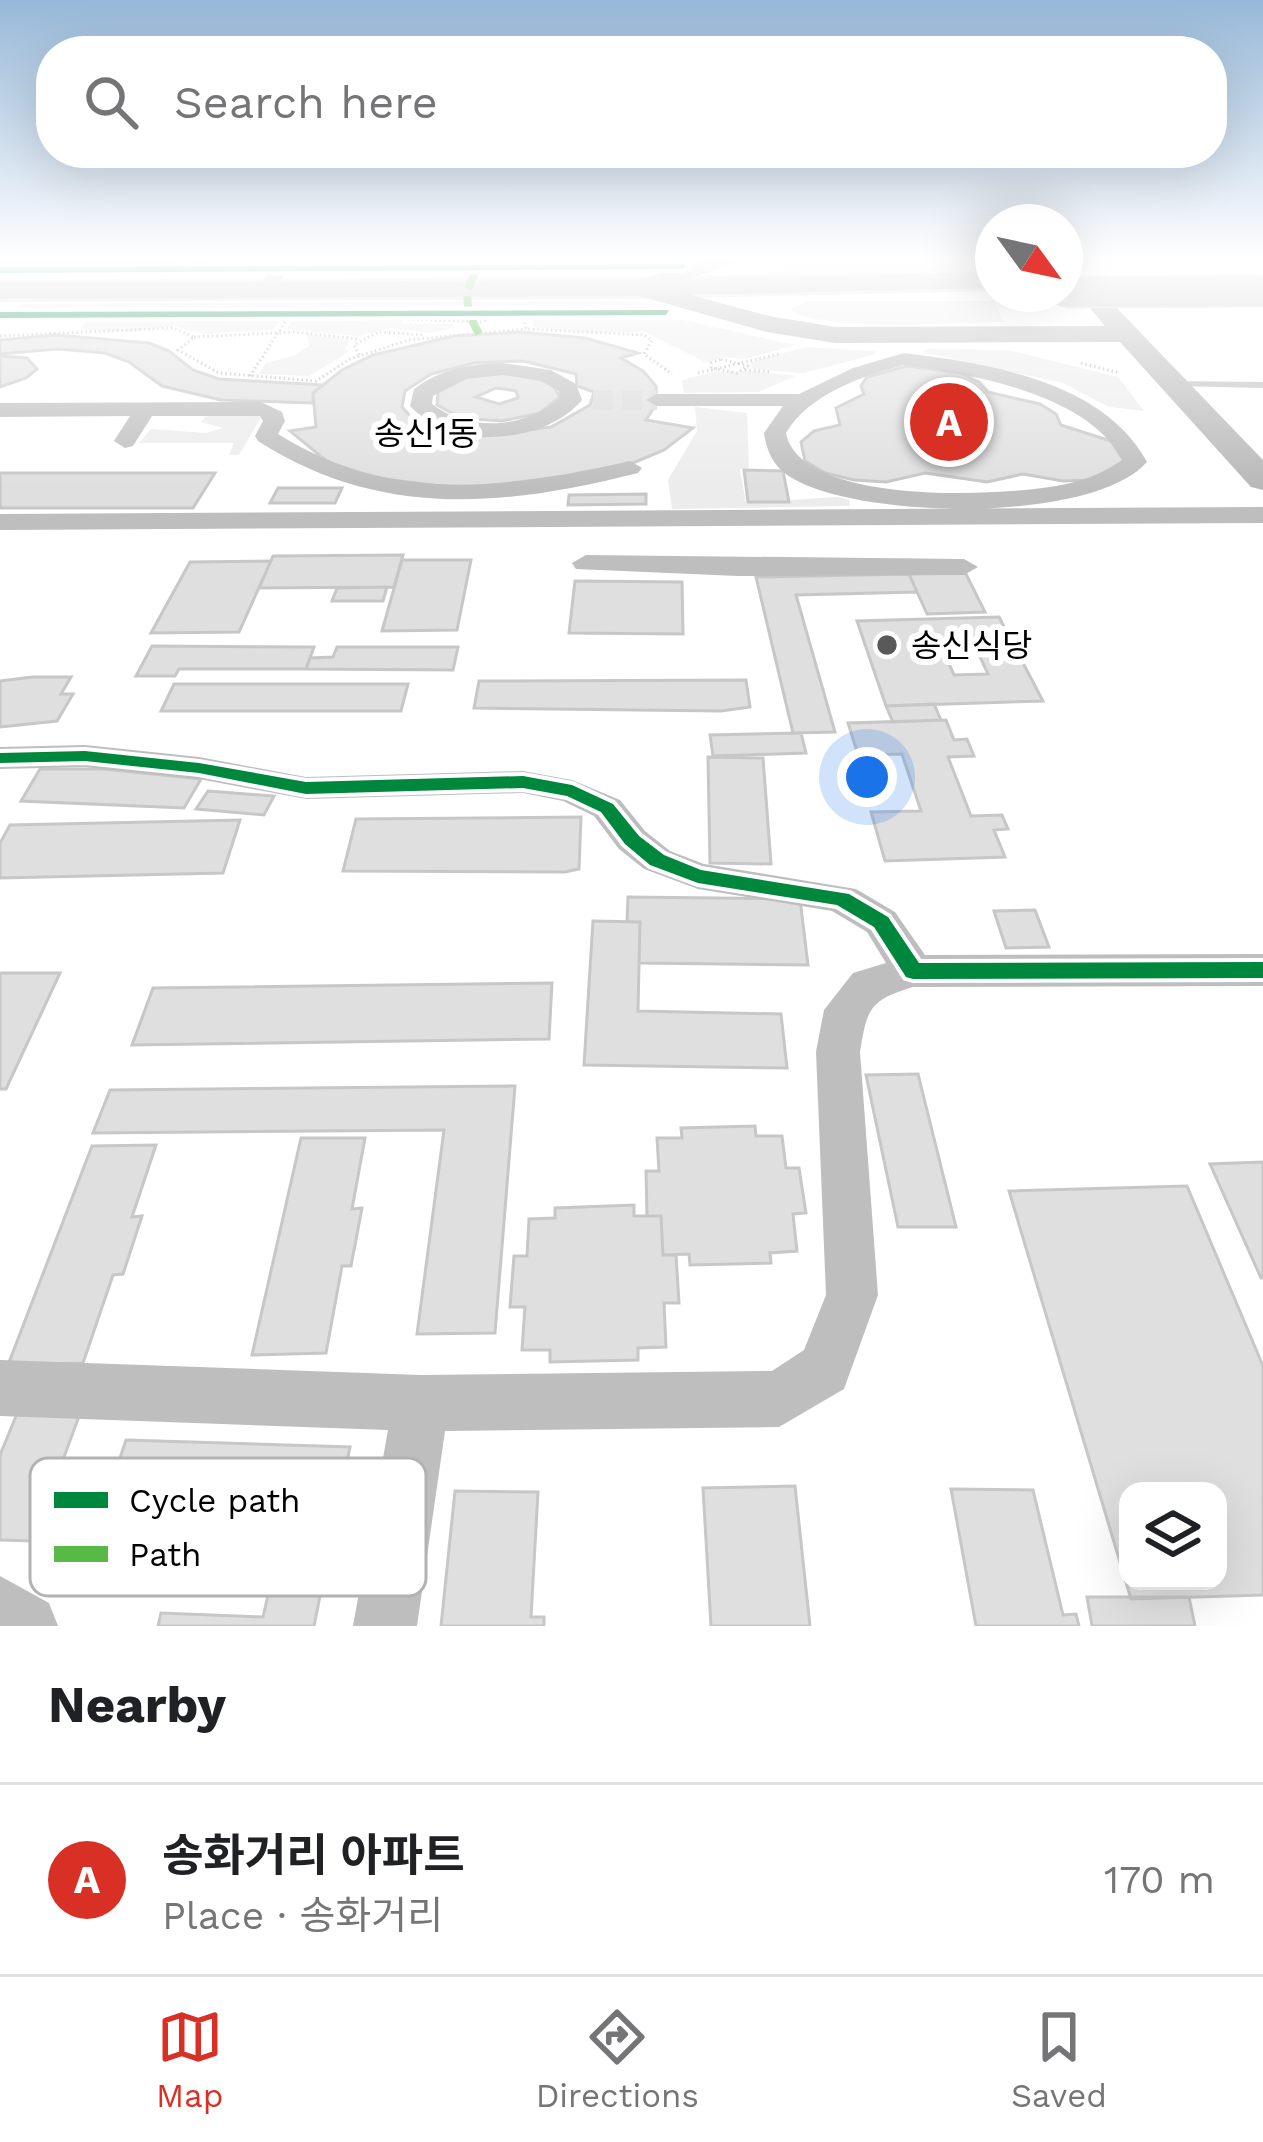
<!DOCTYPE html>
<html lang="en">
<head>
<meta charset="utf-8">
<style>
	:root { --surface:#fff; --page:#f6f6f6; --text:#202124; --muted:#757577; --line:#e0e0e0; --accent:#d93025 }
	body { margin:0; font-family:"Work Sans","Noto Sans KR",sans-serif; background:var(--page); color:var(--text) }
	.controls { position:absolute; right:36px; bottom:36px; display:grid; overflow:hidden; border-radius:24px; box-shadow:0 12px 48px #0002 }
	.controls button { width:108px; height:108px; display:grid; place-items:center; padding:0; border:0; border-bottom:3px solid var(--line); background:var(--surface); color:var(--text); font:60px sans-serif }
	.compass { position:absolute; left:975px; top:204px; width:108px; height:108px; border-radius:50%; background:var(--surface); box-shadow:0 12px 48px #0002; rotate:123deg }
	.you { position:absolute; left:867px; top:777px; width:42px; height:42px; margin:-30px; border:9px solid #fff; border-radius:50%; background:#1a73e8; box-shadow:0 0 0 18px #1a73e833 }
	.badge { display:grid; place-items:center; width:78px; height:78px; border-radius:50%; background:var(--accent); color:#fff; font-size:39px; font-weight:700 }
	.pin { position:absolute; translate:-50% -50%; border:6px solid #fff; box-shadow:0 3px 12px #0006 }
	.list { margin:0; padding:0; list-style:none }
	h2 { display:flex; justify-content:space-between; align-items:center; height:156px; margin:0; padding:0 48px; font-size:51px }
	h2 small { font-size:39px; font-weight:400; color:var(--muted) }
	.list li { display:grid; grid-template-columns:78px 1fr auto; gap:36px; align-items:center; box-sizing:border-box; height:192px; padding:0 48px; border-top:3px solid var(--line) }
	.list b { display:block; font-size:45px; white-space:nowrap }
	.list p { margin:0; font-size:39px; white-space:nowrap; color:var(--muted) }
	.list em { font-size:39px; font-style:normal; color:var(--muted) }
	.icon { flex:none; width:66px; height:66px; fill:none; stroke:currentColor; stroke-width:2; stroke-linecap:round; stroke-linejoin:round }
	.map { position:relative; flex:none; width:1263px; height:1626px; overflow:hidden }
	.search { position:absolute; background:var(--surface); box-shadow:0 12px 48px #0002; left:36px; right:36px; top:36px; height:132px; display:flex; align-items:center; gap:30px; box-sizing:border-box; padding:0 42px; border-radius:48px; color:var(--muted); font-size:45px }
	.sheet { height:348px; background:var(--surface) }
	nav { display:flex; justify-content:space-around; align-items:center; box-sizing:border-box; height:168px; border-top:3px solid var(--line); background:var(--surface); font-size:33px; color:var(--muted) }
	nav a { display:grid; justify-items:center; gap:6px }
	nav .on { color:var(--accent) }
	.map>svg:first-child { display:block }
</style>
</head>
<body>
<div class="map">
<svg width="1263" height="1626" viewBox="0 0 1263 1626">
	<rect width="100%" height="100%" fill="#fff"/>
	<path fill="#ececec" d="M783,260h174l16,14h-174l-23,-8z
		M621,301l43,4 -647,3 4,-4z
		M810,301h184l10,21c-43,0 -185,11 -214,-13z
		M402,320v4h51l1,4 -26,5 -37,-5 -34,8 -70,-7 5,-8z
		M534,320h149l112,25 -50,14 -24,-2 -14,6 -62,-31 -57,1 -55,-6z
		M279,321l-7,9 -67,4 -30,-8 -47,6 -48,-3 6,-7z
		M307,334l43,6 -5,9 4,3 -40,24 -50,-2 7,-11 27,-7 16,-10z
		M806,347l68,4 2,3 -72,19 -52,-4 -2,-7z
		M928,349l81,1 109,27 26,34 -35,-4 -46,-24 -141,-31z
		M749,371l47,5 -38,16 -74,1 -2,-13 31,-8z
		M695,407l52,6 2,55 -9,1 6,34 92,-6 11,3 1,6 -178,3 -4,-29 29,-49z
		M207,415l55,1 -23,39h-10l5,-12h-95l12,-14 55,4 17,-5 -22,-6z"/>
	<path fill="#dfdfdf" stroke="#c7c7c7" stroke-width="3" fill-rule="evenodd" d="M521,332l64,6 53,15 -17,5 22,13 13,15 1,17 -11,17 47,8 -29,22 -45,19 -154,20 -90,-11 -46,-15 -39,-32 26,-4 -3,-34 29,-23 31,-15 81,-19zM523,361l53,13 1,12 17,6 -4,13 -39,22 -67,9 -50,-8 -24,-12 -8,-9 3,-16 26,-17 43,-11z
		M56,335l93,8 20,8 24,19 26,9 104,6 -10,8v10l-92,-3 -59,-14 -33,-24 -24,-9 -47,-4 -58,5v-14z
		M0,356l27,2 10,11 -11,9 -26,9z
		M907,366l53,7 19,9 9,10 52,12 16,10 5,11 50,16 13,20 -30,19 -31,1 -40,-7 -36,8 -62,-9 -39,9 -32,-2 -29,-7 -20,-12 -4,-19 13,-11 26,-6 -4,-17 28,-14 -3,-8 6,-9z
		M507,373l44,9 9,15 -20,16 -38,8 -41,-3 -24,-13 1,-13 30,-15zM496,388l20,3 2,7 -19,6 -23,-7z
		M744,470l39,1 6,31h-41z
		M0,473h215l-22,35h-193z
		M278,488h64l-7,15h-65z
		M646,494v10l-78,1 1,-10z
		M403,555l-9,32 -135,1 14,-32z
		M402,560h69l-14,70 -75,1z
		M271,561l-32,71 -88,1 39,-71z
		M965,572l20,40 -58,2 -18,-40z
		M909,574l8,18 -121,3 39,137 -42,1 -37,-156z
		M575,581l107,1 1,52 -114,-1z
		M387,587l-4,14h-51l5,-13z
		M999,617l44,84 -157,5 -29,-85zM974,644l14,30 -34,1 -13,-30z
		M152,646l162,1 -8,22h-127l-4,7h-39z
		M337,647h121l-5,23 -147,-1 4,-11 23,-1z
		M32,677h39l-10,17h12l-16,27 -57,6v-46z
		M746,680l4,27 -29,4 -247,-3 5,-27z
		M174,684h234l-7,27h-240z
		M934,704l7,16 -48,2 -7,-16z
		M946,720l8,20 13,-1 7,17 -26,1 23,59 31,-1 6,14 -14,1 11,27 -120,4 -14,-49 50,-1 -19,-57 -44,1 -10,-32z
		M801,733l5,20 -93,3 -3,-21z
		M708,757l55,1 8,106 -61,-1z
		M40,769h64l97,10 -17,29 -163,-7z
		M208,791l66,5 -10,19 -68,-6z
		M581,817l-2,52 -14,3 -222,-1 13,-52z
		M240,820l-17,53 -223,5v-35l10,-18z
		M628,897l172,2 8,66 -169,-2 1,-41h-13z
		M1035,910l14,37 -43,1 -12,-37z
		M593,921l47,1 -2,89 143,3 6,54 -203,-3z
		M0,973h60l-54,116h-6z
		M552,983l-3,56 -417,6 21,-57z
		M918,1074l38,153h-58l-32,-152z
		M515,1086l-20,247 -78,1 27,-204 -351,3 17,-43z
		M755,1126l1,10h26l4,32h13l7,45 -13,1 4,37 -27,2 1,10 -81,2 -1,-11 -26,1 -2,-39h-14l-1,-45h13l-2,-33h25l-1,-10z
		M301,1138h64l-13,71 10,-1 -11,58h-9l-16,87 -74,2z
		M156,1145l-24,72 10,-1 -19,58 -10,1 -30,88 -75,2 84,-219z
		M1263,1162v116h-2l-51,-114z
		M1187,1186l76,180v229l-132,4 -122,-408zM1128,1491h90v90h-90z
		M634,1205v11h27l2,39h13l3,48h-15l2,44 -28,1v12l-88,2v-12h-28l3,-43h-15l4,-51h13l2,-37 26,-1v-10z
		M19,1409l62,2 -48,130 -33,-1v-85z
		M126,1440l224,7 -36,179h-156l3,-13 102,4 32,-140h-30l-9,39 -127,-5 4,-11 -27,-1z
		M795,1486l15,140h-99l-8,-138z
		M951,1489l82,1 30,125 13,-1 3,12h-103z
		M455,1491l83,1 -7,125h13v9h-103z
		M1087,1597h102l6,29h-103z"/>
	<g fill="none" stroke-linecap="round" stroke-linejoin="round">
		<path stroke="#d9d9d9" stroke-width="20" stroke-dasharray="20 9" stroke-linecap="butt" d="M593,400h64"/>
		<g stroke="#dbdbdb" stroke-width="6">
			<path id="primary" d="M993,272v16l-355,8 -638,3v-16l638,-3z"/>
		</g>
		<path stroke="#b9b9b9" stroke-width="3" stroke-dasharray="1.5 3" stroke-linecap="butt" d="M524,318l2,11 118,6 8,5 -8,14 28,20
			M408,319l74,3 9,-4
			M0,336l173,-8 21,9 -16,13 41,23 97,8 34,-22 59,-19 117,-11
			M194,337l101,-5 63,7
			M359,355l-5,-10 24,-13 47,3
			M721,359l27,7 -11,7 -26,-5v-5z
			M1081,363l39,10
			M745,370l27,2
			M698,373l81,-19
			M250,376l37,-57"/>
		<path fill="#bebebe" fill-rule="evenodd" d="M1172,381l91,1v6l-87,-2 -4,-1z"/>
		<path fill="#bebebe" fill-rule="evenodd" d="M278,260h17l-23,34h-12l-3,-4z
			M904,353c83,10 200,28 243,109 -55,62 -287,57 -355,16 -18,-11 -25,-25 -28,-45l19,-27h-126l-11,-6 11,-6h142l54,-26zM904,365c67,9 185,29 218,95 -16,11 -31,18 -51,23 -57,14 -271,25 -285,-50 23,-39 76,-57 118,-68z
			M502,363l49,7 25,14 6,16c-38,45 -132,51 -172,6l4,-17c26,-20 56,-25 88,-26zM502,375l37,5 20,11 1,7c-34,31 -92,34 -128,6l1,-8 31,-17z
			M261,402l21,10 3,9 -7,13c114,71 228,55 352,27l12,7 -4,5c-135,34 -258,46 -380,-32l-3,-5 8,-15 -3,-5h-108l-19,30 -8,2 -11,-7 16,-25 -130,1v-14z
			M1263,507v16l-1263,7v-16z
			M586,555l378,4 14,8 -14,8 -226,1 -162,-7 -4,-6z
			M85,745l114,12 107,20 217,-6 49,9 48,20 25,31 25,20 34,13 152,25 39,23 30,43 338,-1v32l-350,1c-43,13 -46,21 -53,65l18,243 -34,94 -65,38 -334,4 -28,195h-64l35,-196 -388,-14v-56l421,15 351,-4 32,-21 22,-55 -10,-243 8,-42 29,-37 33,-10 -19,-31 -35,-21 -134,-22 -54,-20 -25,-20 -25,-33 -31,-15 -40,-8 -217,6 -107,-20 -114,-12 -85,2v-22z
			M0,1576l49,27 9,23h-58z"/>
		<path fill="#b8b8b8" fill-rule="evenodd" d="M704,260h37l-76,28 104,28 66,11 270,-1 -15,-18 4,-5h18l151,157v30l-12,-3 -131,-145 -285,1 -68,-11 -138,-39 -3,-5 3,-5z
			M1065,261l15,7v10l-15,1z"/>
		<use href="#primary" fill="#bebebe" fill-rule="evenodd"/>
		<g stroke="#dbdbdb" stroke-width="33" stroke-linecap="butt">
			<path id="primary-bridge" d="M1065,292l198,-1"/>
		</g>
		<use href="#primary-bridge" stroke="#bebebe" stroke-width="30"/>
		<path stroke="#58b947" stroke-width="8" stroke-dasharray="16 8" stroke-linecap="butt" d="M479,334c-15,-26 -17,-46 3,-70"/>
		<g stroke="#fff" stroke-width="8">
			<path id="cycleway" d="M686,264l-3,5 -683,4v-6z
				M669,310l-3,5 -666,3v-6z
				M85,751l114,12 107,19 217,-6 49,9 41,19 26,32 25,19 37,15 148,24 39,23 31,46 344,-1v16l-350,1 -7,-2 -32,-50 -37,-22 -139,-22 -48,-18 -25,-21 -24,-32 -34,-16 -44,-8 -217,6 -107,-21 -114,-12 -85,2v-10z"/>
		</g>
		<use href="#cycleway" fill="#00873e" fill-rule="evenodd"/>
	</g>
	<linearGradient id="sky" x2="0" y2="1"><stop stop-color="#97b8d8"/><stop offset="0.53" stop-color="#fff"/><stop offset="1" stop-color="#fff" stop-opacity="0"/></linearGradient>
	<rect width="1263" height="488" fill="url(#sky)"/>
	<circle fill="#595959" stroke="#fff" stroke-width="4.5" cx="887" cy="645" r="12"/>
	<g text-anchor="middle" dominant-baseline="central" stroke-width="12" stroke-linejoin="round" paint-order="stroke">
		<g font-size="33" fill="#000" stroke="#fff">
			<text x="426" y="433">송신1동</text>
		</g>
		<g font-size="33" fill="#000" stroke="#fff" text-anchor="start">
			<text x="911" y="645">송신식당</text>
		</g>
	</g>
	<rect x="30" y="1458" width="396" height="138" rx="18" fill="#fff" stroke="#b2b2b2" stroke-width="3"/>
	<rect x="54" y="1492" width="54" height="16" fill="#00873e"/>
	<rect x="54" y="1546" width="54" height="16" fill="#58b947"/>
	<g font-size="33" fill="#000">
		<text x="129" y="1512">Cycle path</text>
		<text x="129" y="1566">Path</text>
	</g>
</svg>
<div class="controls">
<button><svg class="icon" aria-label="layers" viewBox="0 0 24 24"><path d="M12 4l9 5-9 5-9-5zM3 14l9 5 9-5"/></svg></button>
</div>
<svg class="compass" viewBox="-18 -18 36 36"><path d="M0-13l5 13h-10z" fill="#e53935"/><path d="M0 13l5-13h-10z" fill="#757577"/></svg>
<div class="you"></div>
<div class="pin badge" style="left:949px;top:422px">A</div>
<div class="search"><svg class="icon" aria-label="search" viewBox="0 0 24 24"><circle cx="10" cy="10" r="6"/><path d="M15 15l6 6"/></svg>Search here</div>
</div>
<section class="sheet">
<h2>Nearby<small></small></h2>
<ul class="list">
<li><span class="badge">A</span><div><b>송화거리 아파트</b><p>Place · 송화거리</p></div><em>170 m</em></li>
</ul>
</section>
<nav>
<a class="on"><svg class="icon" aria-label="map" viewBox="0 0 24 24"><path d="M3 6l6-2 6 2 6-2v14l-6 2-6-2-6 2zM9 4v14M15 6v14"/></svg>Map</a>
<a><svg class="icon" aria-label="directions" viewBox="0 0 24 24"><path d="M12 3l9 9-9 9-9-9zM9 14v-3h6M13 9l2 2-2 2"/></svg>Directions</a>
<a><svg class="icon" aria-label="saved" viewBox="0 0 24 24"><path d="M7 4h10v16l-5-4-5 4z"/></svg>Saved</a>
</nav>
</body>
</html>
